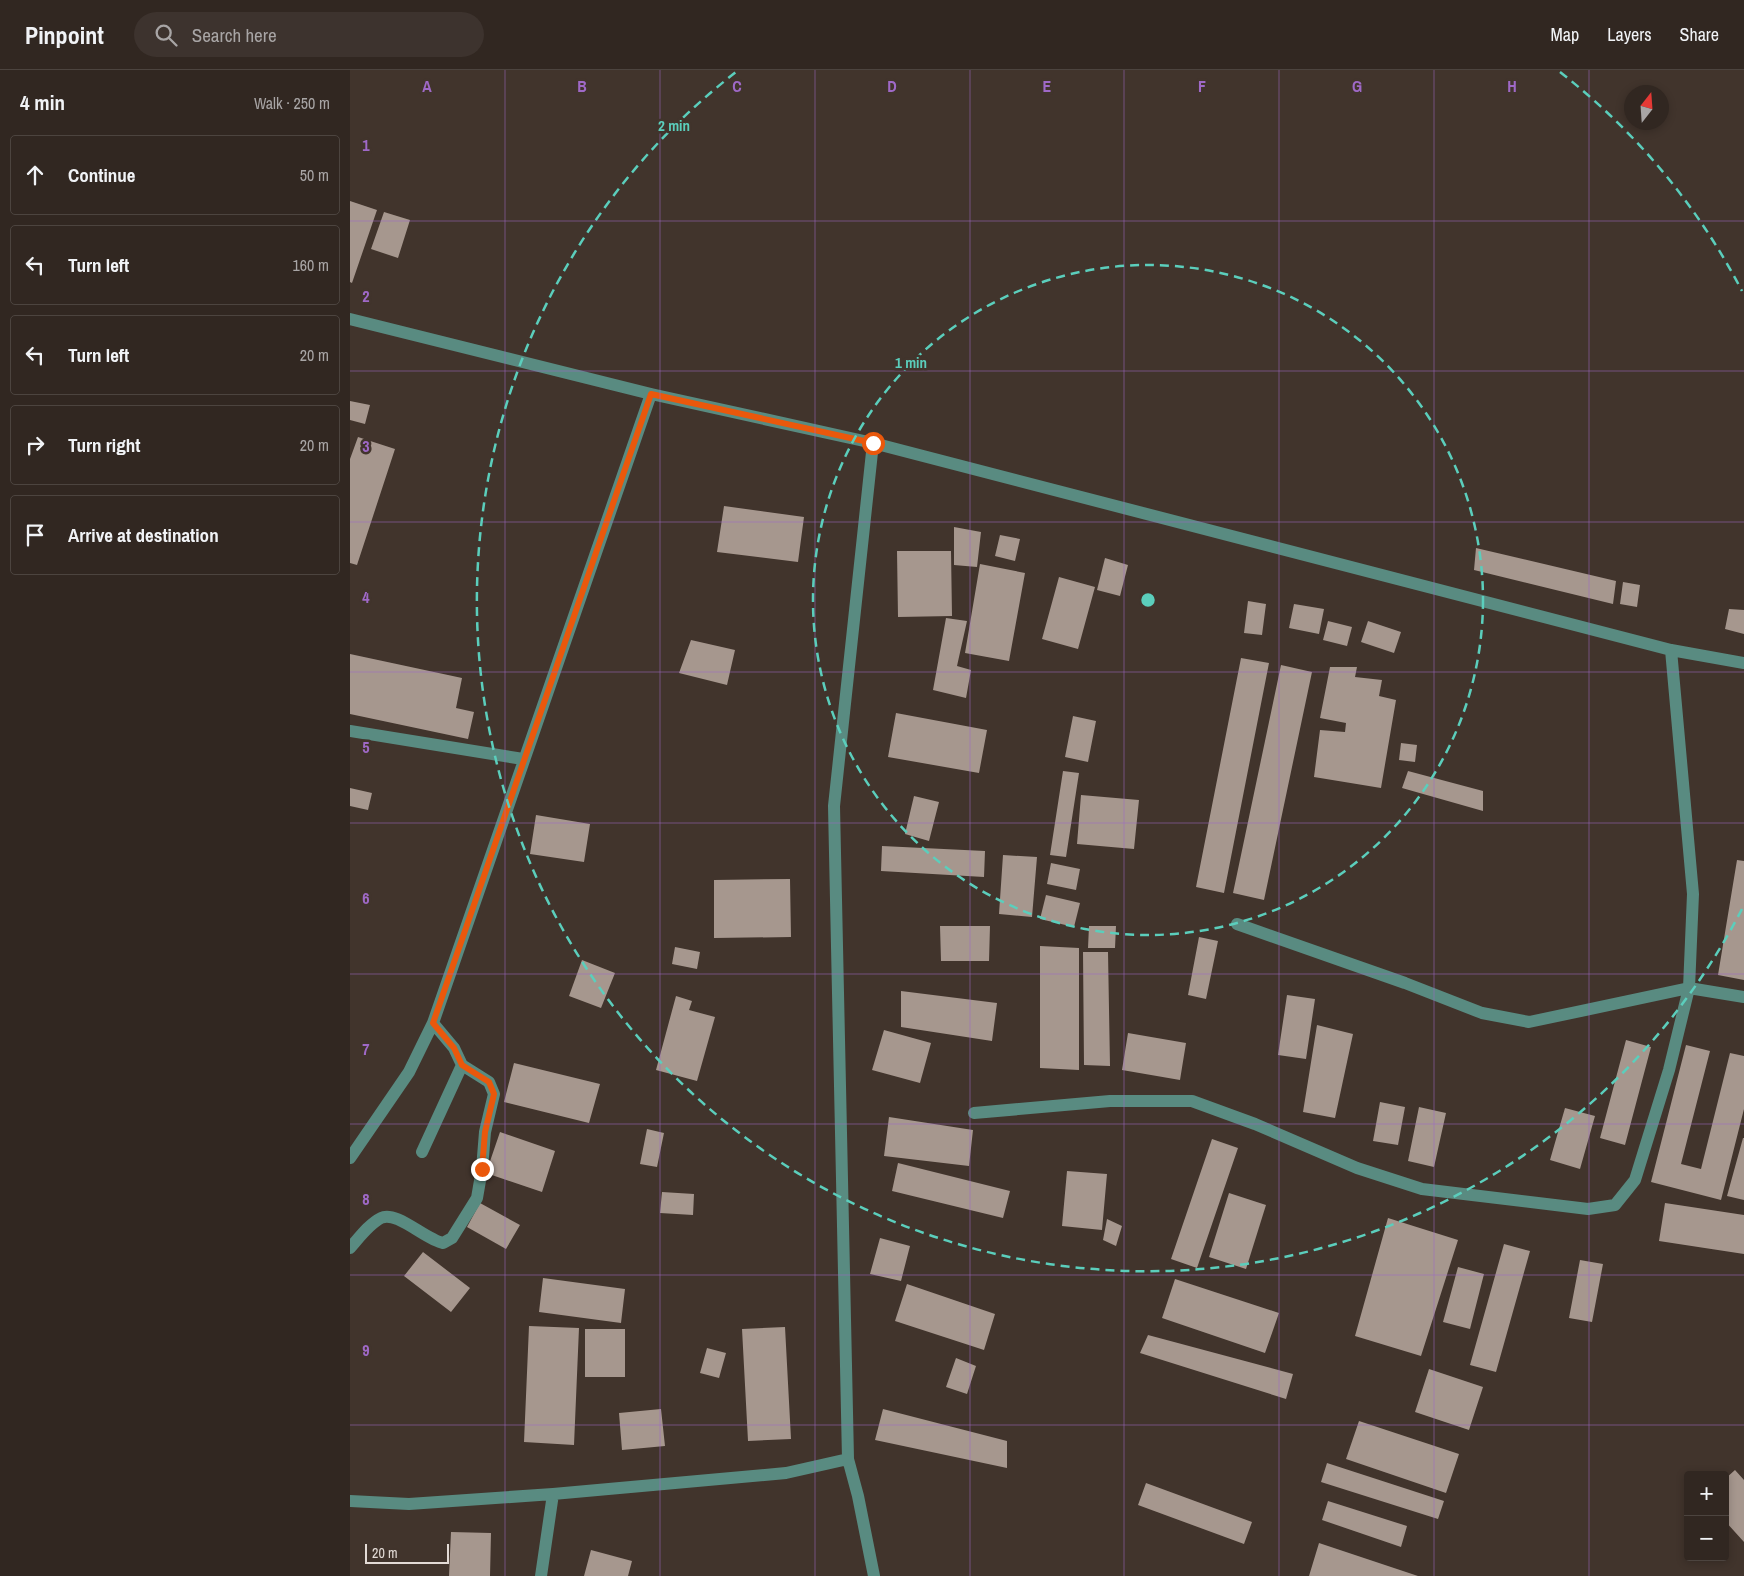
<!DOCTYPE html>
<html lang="en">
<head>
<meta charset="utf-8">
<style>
	:root { --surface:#312721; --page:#3d332e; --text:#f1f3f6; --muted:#a8a5a5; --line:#4c443f }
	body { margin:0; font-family:"Archivo Narrow",sans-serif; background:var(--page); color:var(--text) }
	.controls { position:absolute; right:15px; bottom:15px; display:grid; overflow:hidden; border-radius:5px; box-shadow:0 2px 8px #0003 }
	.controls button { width:45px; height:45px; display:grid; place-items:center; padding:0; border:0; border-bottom:1px solid var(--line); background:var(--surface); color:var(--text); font:25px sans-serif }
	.compass { position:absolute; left:1274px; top:15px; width:45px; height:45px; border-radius:50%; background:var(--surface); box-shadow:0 2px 8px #0003; rotate:17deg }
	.scale { position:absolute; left:15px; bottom:12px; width:84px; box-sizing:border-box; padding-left:5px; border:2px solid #e3dbd6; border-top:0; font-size:14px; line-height:18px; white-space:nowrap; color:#e3dbd6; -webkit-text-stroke:4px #41342c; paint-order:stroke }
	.stop { position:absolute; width:15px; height:15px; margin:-11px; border:4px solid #ea580c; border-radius:50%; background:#fff }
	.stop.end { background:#ea580c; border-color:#fff; box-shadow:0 1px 5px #0008 }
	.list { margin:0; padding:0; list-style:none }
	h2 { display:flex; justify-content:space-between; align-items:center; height:65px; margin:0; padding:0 20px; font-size:21px }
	h2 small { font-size:16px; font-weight:400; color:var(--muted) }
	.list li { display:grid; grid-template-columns:32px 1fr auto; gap:15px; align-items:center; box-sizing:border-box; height:80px; margin:0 10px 10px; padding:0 10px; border:1px solid var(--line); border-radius:5px }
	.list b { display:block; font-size:19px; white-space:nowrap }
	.list em { font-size:16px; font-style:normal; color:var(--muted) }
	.icon { flex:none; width:28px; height:28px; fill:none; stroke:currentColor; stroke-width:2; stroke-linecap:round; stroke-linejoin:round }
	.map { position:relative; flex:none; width:1394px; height:1506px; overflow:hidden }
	header { display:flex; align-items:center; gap:30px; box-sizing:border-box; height:70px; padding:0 25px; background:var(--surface); border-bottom:1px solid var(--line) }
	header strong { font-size:24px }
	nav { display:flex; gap:28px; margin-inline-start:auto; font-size:18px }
	.search { width:350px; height:45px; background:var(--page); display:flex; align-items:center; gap:12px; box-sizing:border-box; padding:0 18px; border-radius:28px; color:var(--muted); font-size:19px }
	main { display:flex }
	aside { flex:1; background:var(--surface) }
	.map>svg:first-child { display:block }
</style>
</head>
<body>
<header>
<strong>Pinpoint</strong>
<div class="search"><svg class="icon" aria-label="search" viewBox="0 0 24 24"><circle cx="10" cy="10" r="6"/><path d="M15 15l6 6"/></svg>Search here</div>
<nav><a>Map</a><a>Layers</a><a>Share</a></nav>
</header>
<main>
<aside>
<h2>4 min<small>Walk · 250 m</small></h2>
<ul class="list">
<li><svg class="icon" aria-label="ahead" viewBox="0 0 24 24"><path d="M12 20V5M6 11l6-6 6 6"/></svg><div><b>Continue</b></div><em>50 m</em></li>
<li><svg class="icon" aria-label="left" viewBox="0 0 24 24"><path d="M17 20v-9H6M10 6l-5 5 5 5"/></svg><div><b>Turn left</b></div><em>160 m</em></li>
<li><svg class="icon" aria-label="left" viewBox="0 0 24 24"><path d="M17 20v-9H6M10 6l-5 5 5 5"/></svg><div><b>Turn left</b></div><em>20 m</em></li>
<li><svg class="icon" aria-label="right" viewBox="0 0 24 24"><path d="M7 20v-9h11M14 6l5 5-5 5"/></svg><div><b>Turn right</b></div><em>20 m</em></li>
<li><svg class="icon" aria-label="arrive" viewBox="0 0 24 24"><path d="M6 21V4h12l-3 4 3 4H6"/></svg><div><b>Arrive at destination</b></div></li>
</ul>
</aside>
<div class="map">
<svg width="1394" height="1506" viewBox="0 0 1394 1506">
	<rect width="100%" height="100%" fill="#41342c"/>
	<path fill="#a6978e" d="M0,131l27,9 -25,73 -2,-1z
		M34,142l26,8 -12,38 -27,-9z
		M0,331l20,4 -5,19 -15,-4z
		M8,367l37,12 -38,116 -7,-2v-104z
		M374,436l80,11 -6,45 -81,-10z
		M604,457l27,5 -4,35 -23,-2z
		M650,465l20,4 -5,22 -20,-5z
		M1126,478l140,33 -3,23 -139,-34z
		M547,481h54l1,65 -54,1z
		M755,488l23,7 -8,31 -23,-6z
		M630,494l45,9 -16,88 -44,-8z
		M709,507l36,10 -17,62 -36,-10z
		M1273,512l17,3 -3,22 -17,-3z
		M898,531l18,3 -4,31 -18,-2z
		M944,534l30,5 -5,25 -30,-6z
		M1379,539l15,1v24l-19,-5z
		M596,548l21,3 -10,45 14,4 -5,28 -33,-8z
		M978,551l24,6 -5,19 -24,-6z
		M1018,551l33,11 -7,21 -33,-11z
		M341,570l44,10 -8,35 -48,-12z
		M0,584l112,24 -6,30 18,4 -6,27 -118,-25z
		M891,588l28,5 -45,230 -28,-6z
		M931,595l31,7 -48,228 -31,-7z
		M980,597h27l-2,10 27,3 -3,16 17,4 -15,88 -67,-11 6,-47 25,2 1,-9 -26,-5z
		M546,643l91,17 -8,43 -91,-16z
		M723,646l23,5 -8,41 -23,-5z
		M1051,673l16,2 -2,17 -16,-2z
		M713,701l16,2 -13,84 -16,-2z
		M1058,701l75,20v20l-81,-23z
		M0,718l22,5 -4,17 -18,-4z
		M731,725l58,5 -5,49 -57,-5z
		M564,726l25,6 -10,39 -24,-7z
		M186,745l54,9 -6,38 -54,-8z
		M532,776l103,5 -1,26 -103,-6z
		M653,785l34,2 -5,60 -33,-3z
		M1387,790l7,1v119l-26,-5z
		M701,793l29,6 -4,21 -29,-6z
		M440,809l1,58 -77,1v-58z
		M696,825l34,8 -6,24 -34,-8z
		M590,856h50l-1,35h-48z
		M739,856h27l-1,22h-27z
		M849,867l19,4 -12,58 -18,-4z
		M690,876l39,2v122l-39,-2z
		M325,877l25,5 -3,17 -25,-5z
		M733,882h25l2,114 -26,-1z
		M232,890l33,13 -14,35 -32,-12z
		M551,921l96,12 -5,38 -91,-14z
		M937,925l28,4 -9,60 -28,-4z
		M326,926l16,5 -3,9 26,7 -18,64 -41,-11z
		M967,955l36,9 -18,84 -32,-6z
		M534,960l47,13 -11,40 -48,-13z
		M778,963l58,10 -6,37 -58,-10z
		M1276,970l25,7 -26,98 -25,-7z
		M1336,975l24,6 -29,113 20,5 29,-116 14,3v53l-23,91 -70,-18z
		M164,993l86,21 -11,39 -85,-21z
		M1030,1032l25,5 -7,38 -25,-4z
		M1069,1037l27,6 -12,54 -26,-6z
		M1215,1038l30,8 -15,53 -30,-9z
		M539,1047l84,13 -4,36 -85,-10z
		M297,1059l17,4 -7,34 -17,-3z
		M150,1062l55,19 -13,41 -56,-19z
		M1393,1068h1v62l-17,-4z
		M862,1069l26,9 -41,120 -26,-9z
		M548,1093l112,28 -7,27 -111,-27z
		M717,1101l40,3 -5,56 -40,-4z
		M312,1122l32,2 -1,21 -33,-2z
		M879,1123l37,12 -20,64 -37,-12z
		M130,1133l40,22 -14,24 -39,-22z
		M1315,1133l79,12v39l-85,-13z
		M1038,1148l70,22 -37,116 -66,-20z
		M757,1149l15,7 -6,20 -13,-6z
		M530,1168l30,8 -9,35 -31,-7z
		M1154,1174l26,7 -34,121 -26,-7z
		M73,1182l47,36 -19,24 -47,-36z
		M1230,1190l23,4 -11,58 -23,-4z
		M1108,1197l26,7 -14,55 -27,-7z
		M193,1208l82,11 -4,34 -82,-11z
		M825,1209l104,34 -14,40 -103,-35z
		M557,1214l88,30 -11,36 -89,-29z
		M179,1256l50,2 -5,117 -50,-3z
		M435,1257l6,112 -43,2 -6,-112z
		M235,1259h40v48h-40z
		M798,1265l145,39 -7,25 -146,-46z
		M357,1278l19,5 -7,25 -19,-5z
		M606,1288l20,8 -9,28 -21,-7z
		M1079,1299l54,18 -14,43 -54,-18z
		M311,1339l4,37 -43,4 -3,-37z
		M533,1339l124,32v27l-132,-28z
		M1009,1351l100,33 -13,39 -100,-34z
		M977,1393l117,38 -6,18 -117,-37z
		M1385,1400l9,10v62l-19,-21v-42z
		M796,1413l106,39 -8,22 -106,-39z
		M978,1431l79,25 -6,21 -79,-27z
		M101,1462l40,1 -1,43h-41z
		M969,1473l99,33h-109z
		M241,1480l41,11 -4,15h-44z"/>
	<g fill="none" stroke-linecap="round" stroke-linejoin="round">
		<path stroke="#598b81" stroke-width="12" d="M0,249l301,75 222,49 798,207 73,13
			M523,373l-39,363 14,653 10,37 16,80
			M0,661l173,28
			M887,854l168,59 77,30 47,9 160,-34 55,9
			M624,1043l136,-12h82l63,23 102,44 65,21 166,20 27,-4 20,-25 34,-110 20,-82 4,-94 -22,-244
			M72,1082l40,-87
			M0,1088l59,-86 24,-49 218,-629
			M0,1178c9,-10 19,-24 31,-30 15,-8 45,22 62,25l9,-5 25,-40 5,-29 3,-37 9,-38 -5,-12 -27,-17 -8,-17 -21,-25
			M0,1431l59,3 144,-10 233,-21 62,-14
			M191,1506l12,-82"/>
	</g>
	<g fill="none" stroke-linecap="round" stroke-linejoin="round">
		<path stroke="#ea580c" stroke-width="6" d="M132,1099l3,-37 9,-38 -5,-12 -27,-17 -8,-17 -21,-25 218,-629 222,49"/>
	</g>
	<path fill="none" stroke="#9f69c7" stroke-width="1" stroke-opacity="0.55" d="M155,0v1506M310,0v1506M465,0v1506M620,0v1506M774,0v1506M929,0v1506M1084,0v1506M1239,0v1506M0,151h1394M0,301h1394M0,452h1394M0,602h1394M0,753h1394M0,904h1394M0,1054h1394M0,1205h1394M0,1355h1394"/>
	<g fill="none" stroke="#5bcebc" stroke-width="2.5" stroke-dasharray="9 6">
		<circle cx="798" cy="530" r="335"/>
		<path d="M1392 839A670 670 0 1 1 386 2M1210 2A670 670 0 0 1 1392 221"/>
	</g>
	<g font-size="16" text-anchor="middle" font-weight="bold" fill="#9f69c7" stroke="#41342c" stroke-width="5" stroke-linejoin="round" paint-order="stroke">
		<text x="77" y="22">A</text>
		<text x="232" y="22">B</text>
		<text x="387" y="22">C</text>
		<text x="542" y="22">D</text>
		<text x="697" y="22">E</text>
		<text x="852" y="22">F</text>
		<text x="1007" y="22">G</text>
		<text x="1162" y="22">H</text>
		<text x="16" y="81">1</text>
		<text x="16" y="232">2</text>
		<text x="16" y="382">3</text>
		<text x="16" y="533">4</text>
		<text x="16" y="683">5</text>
		<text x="16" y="834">6</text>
		<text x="16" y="985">7</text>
		<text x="16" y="1135">8</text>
		<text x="16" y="1286">9</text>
	</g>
	<circle cx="798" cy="530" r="8" fill="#5bcebc" stroke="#41342c" stroke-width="2.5"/>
	<g font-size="15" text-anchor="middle" font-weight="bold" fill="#5bcebc" stroke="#41342c" stroke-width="5" stroke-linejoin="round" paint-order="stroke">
		<text x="324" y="61">2 min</text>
		<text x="561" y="298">1 min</text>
	</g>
</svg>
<div class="controls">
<button>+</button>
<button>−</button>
</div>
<svg class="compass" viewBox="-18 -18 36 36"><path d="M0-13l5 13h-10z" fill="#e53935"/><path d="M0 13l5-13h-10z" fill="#a8a5a5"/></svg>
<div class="scale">20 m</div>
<div class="stop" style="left:523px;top:373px"></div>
<div class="stop end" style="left:132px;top:1099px"></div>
</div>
</main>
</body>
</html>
